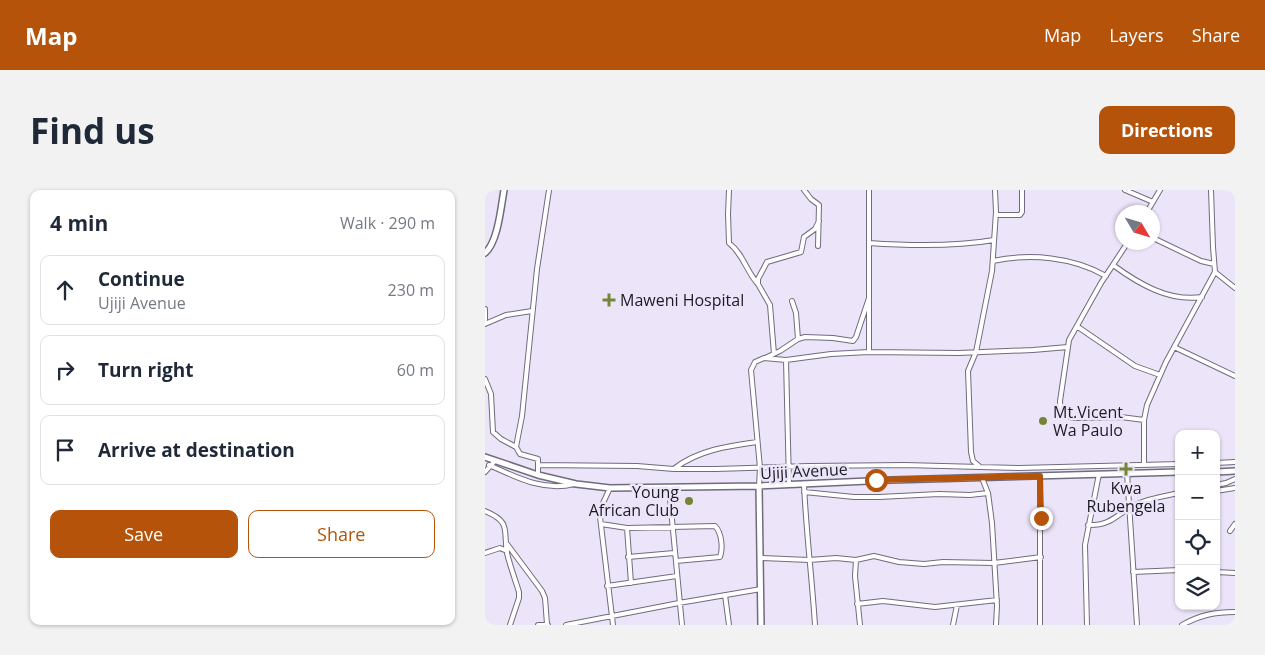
<!DOCTYPE html>
<html lang="en">
<head>
<meta charset="utf-8">
<style>
	:root { --surface:#fff; --page:#f2f2f3; --text:#1f2937; --muted:#747a83; --line:#e0e1e3; --accent:#b45309 }
	body { margin:0; font-family:"Open Sans",sans-serif; background:var(--page); color:var(--text) }
	.controls { position:absolute; right:15px; bottom:15px; display:grid; overflow:hidden; border-radius:10px; box-shadow:0 1px 4px #0004 }
	.controls button { width:45px; height:45px; display:grid; place-items:center; padding:0; border:0; border-bottom:1px solid var(--line); background:var(--surface); color:var(--text); font:25px sans-serif }
	.compass { position:absolute; left:630px; top:15px; width:45px; height:45px; border-radius:50%; background:var(--surface); box-shadow:0 1px 4px #0004; rotate:128deg }
	.stop { position:absolute; width:15px; height:15px; margin:-11px; border:4px solid #b45309; border-radius:50%; background:#fff }
	.stop.end { background:#b45309; border-color:#fff; box-shadow:0 1px 5px #0008 }
	.list { margin:0; padding:0; list-style:none }
	h2 { display:flex; justify-content:space-between; align-items:center; height:65px; margin:0; padding:0 20px; font-size:21px }
	h2 small { font-size:16px; font-weight:400; color:var(--muted) }
	.list li { display:grid; grid-template-columns:32px 1fr auto; gap:15px; align-items:center; box-sizing:border-box; height:70px; margin:0 10px 10px; padding:0 10px; border:1px solid var(--line); border-radius:10px }
	.list b { display:block; font-size:19px; white-space:nowrap }
	.list p { margin:0; font-size:16px; white-space:nowrap; color:var(--muted) }
	.list em { font-size:16px; font-style:normal; color:var(--muted) }
	.actions { display:flex; gap:10px; padding:15px 20px }
	.actions a { flex:1; padding:11px 0; border:1px solid var(--accent); border-radius:10px; text-align:center; font-size:18px; color:var(--accent) }
	.actions .main { background:var(--accent); color:#fff }
	.icon { flex:none; width:28px; height:28px; fill:none; stroke:currentColor; stroke-width:2; stroke-linecap:round; stroke-linejoin:round }
	.map { position:relative; flex:none; width:750px; height:435px; overflow:hidden; border-radius:10px }
	header { display:flex; align-items:center; gap:30px; box-sizing:border-box; height:70px; padding:0 25px; background:var(--accent); color:#fff }
	header strong { font-size:24px }
	nav { display:flex; gap:28px; margin-inline-start:auto; font-size:18px }
	.intro { display:flex; align-items:center; justify-content:space-between; box-sizing:border-box; height:120px; padding:0 30px }
	h1 { margin:0; font-size:35px }
	.button { padding:12px 22px; border-radius:10px; background:var(--accent); color:#fff; font-size:18px; font-weight:700 }
	main { display:flex; gap:30px; padding:0 30px }
	aside { flex:1; background:var(--surface); border-radius:10px; box-shadow:0 1px 4px #0004 }
	.map>svg:first-child { display:block }
</style>
</head>
<body>
<header>
<strong>Map</strong>
<nav><a>Map</a><a>Layers</a><a>Share</a></nav>
</header>
<div class="intro"><h1>Find us</h1><a class="button">Directions</a></div>
<main>
<aside>
<h2>4 min<small>Walk · 290 m</small></h2>
<ul class="list">
<li><svg class="icon" aria-label="ahead" viewBox="0 0 24 24"><path d="M12 20V5M6 11l6-6 6 6"/></svg><div><b>Continue</b><p>Ujiji Avenue</p></div><em>230 m</em></li>
<li><svg class="icon" aria-label="right" viewBox="0 0 24 24"><path d="M7 20v-9h11M14 6l5 5-5 5"/></svg><div><b>Turn right</b></div><em>60 m</em></li>
<li><svg class="icon" aria-label="arrive" viewBox="0 0 24 24"><path d="M6 21V4h12l-3 4 3 4H6"/></svg><div><b>Arrive at destination</b></div></li>
</ul>
<div class="actions"><a class="main">Save</a><a>Share</a></div>
</aside>
<div class="map">
<svg width="750" height="435" viewBox="0 0 750 435">
	<rect width="100%" height="100%" fill="#ece5fa"/>
	<g fill="none" stroke-linecap="round" stroke-linejoin="round">
		<g stroke="#716b7e" stroke-width="6">
			<path id="minor" d="M244,0l-1,24 1,29c14,11 17,27 28,40
				M319,0l7,9 8,6 -1,41
				M640,0l28,12
				M662,22l13,-22
				M511,25h24l2,-3v-22
				M668,48l48,23 13,3
				M384,53c42,3 84,4 125,-3
				M508,71c37,-8 80,-4 113,15
				M628,75c26,19 56,37 89,32
				M730,82l20,16
				M307,111l4,12 2,26
				M0,119v11
				M0,134l21,-9 26,-4
				M593,137l57,39 25,9
				M583,157l-8,54 1,14 13,3 47,-1 23,3
				M689,157l61,29
				M384,162v-162
				M289,164l-4,-49 -12,-21v-5l9,-17 34,-10 3,-15 11,-8 4,-8
				M280,168l15,-7 18,-12 7,-2 28,1 20,3 3,-4 13,-39
				M301,170l3,124
				M0,189l6,15 2,38 8,7 15,8
				M731,273l19,-1
				M659,274v-44l3,-15 19,-43 49,-90 -2,-25 -2,-57
				M4,275c27,12 55,27 85,19
				M53,275l99,1 37,3h42l93,-3 96,-1 114,3 160,-4
				M494,276l-6,-5 -2,-9 -3,-81 8,-19 16,-81 4,-59 -1,-22
				M190,278c24,-18 53,-22 82,-26
				M0,282l9,-10
				M642,283l10,152
				M53,285v-16l-18,-5 -4,-7 6,-31 15,-147 12,-79
				M497,288l6,15 4,30 5,83 -1,19
				M319,294c2,47 8,94 11,141
				M731,295l10,-2 9,-4
				M274,296l1,-18 -9,-98 4,-8 9,-4 22,2 45,-6 38,-2 90,1 74,-3 35,-3 1,-7 32,-57 27,-41
				M125,298l-7,15 -3,14 13,108
				M184,298l13,137
				M731,301l19,-3
				M319,302l50,5h25l60,-3 31,1 18,-2
				M0,321c27,11 18,20 22,42 3,13 8,26 12,39v6l-9,27
				M116,334l26,4 88,-2c7,7 8,23 5,31l-44,4
				M603,335c25,1 30,-13 49,-21 13,-6 28,-8 42,-11
				M142,338l4,55
				M745,341l5,-7
				M22,354l35,47 3,7 2,26
				M0,363l15,-5 7,3
				M143,367l46,-4
				M275,368l49,2 27,-2 20,2 18,-4 25,6 25,2 19,-2 51,1 47,-6
				M371,370l-1,16 5,49
				M648,382l46,-2
				M731,382l19,1
				M122,396l70,-10
				M240,405l4,30
				M372,414l26,-3 52,6 62,-7
				M53,435h10
				M81,435l113,-22 82,-14
				M468,435l4,-20
				M555,435v-149
				M602,435l-2,-80 14,-71
				M697,435c18,-10 33,-13 53,-13"/>
		</g>
		<g stroke="#716b7e" stroke-width="8">
			<path id="tertiary" d="M0,63c13,-11 16,-46 19,-63
				M0,267l53,18 38,9 34,4 149,-2 132,-6 288,-8
				M731,282l19,-1
				M274,296l2,139"/>
		</g>
		<use href="#minor" stroke="#fff" stroke-width="4"/>
		<use href="#tertiary" stroke="#fff" stroke-width="5"/>
	</g>
	<g fill="none" stroke-linecap="round" stroke-linejoin="round">
		<path stroke="#b45309" stroke-width="6" d="M391,290l164,-4 1,42"/>
	</g>
	<g fill="#748636" stroke="#ece5fa" stroke-width="2">
		<path d="M121.5 102.5h5v5h5v5h-5v5h-5v-5h-5v-5h5z"/>
		<circle cx="558" cy="231" r="5"/>
		<path d="M638.5 271.5h5v5h5v5h-5v5h-5v-5h-5v-5h5z"/>
		<circle cx="204" cy="311" r="5"/>
	</g>
	<g text-anchor="middle" dominant-baseline="central" stroke-width="5" stroke-linejoin="round" paint-order="stroke">
		<g font-size="16" fill="#1d1b22" stroke="#ece5fa" text-anchor="start">
			<text x="135" y="110">Maweni Hospital</text>
			<text x="568" y="222">Mt.Vicent<tspan x="568" dy="18">Wa Paulo</tspan></text>
			<text x="641" y="298" text-anchor="middle">Kwa<tspan x="641" dy="18">Rubengela</tspan></text>
			<text x="194" y="302" text-anchor="end">Young<tspan x="194" dy="18">African Club</tspan></text>
		</g>
		<g font-size="16" fill="#1d1b22" stroke="#ece5fa">
			<text transform="translate(319 281) rotate(-3)">Ujiji Avenue</text>
		</g>
	</g>
</svg>
<div class="controls">
<button>+</button>
<button>−</button>
<button><svg class="icon" aria-label="locate" viewBox="0 0 24 24"><circle cx="12" cy="12" r="6"/><path d="M12 2v4M12 18v4M2 12h4M18 12h4"/></svg></button>
<button><svg class="icon" aria-label="layers" viewBox="0 0 24 24"><path d="M12 4l9 5-9 5-9-5zM3 14l9 5 9-5"/></svg></button>
</div>
<svg class="compass" viewBox="-18 -18 36 36"><path d="M0-13l5 13h-10z" fill="#e53935"/><path d="M0 13l5-13h-10z" fill="#747a83"/></svg>
<div class="stop" style="left:391px;top:290px"></div>
<div class="stop end" style="left:556px;top:328px"></div>
</div>
</main>
</body>
</html>
